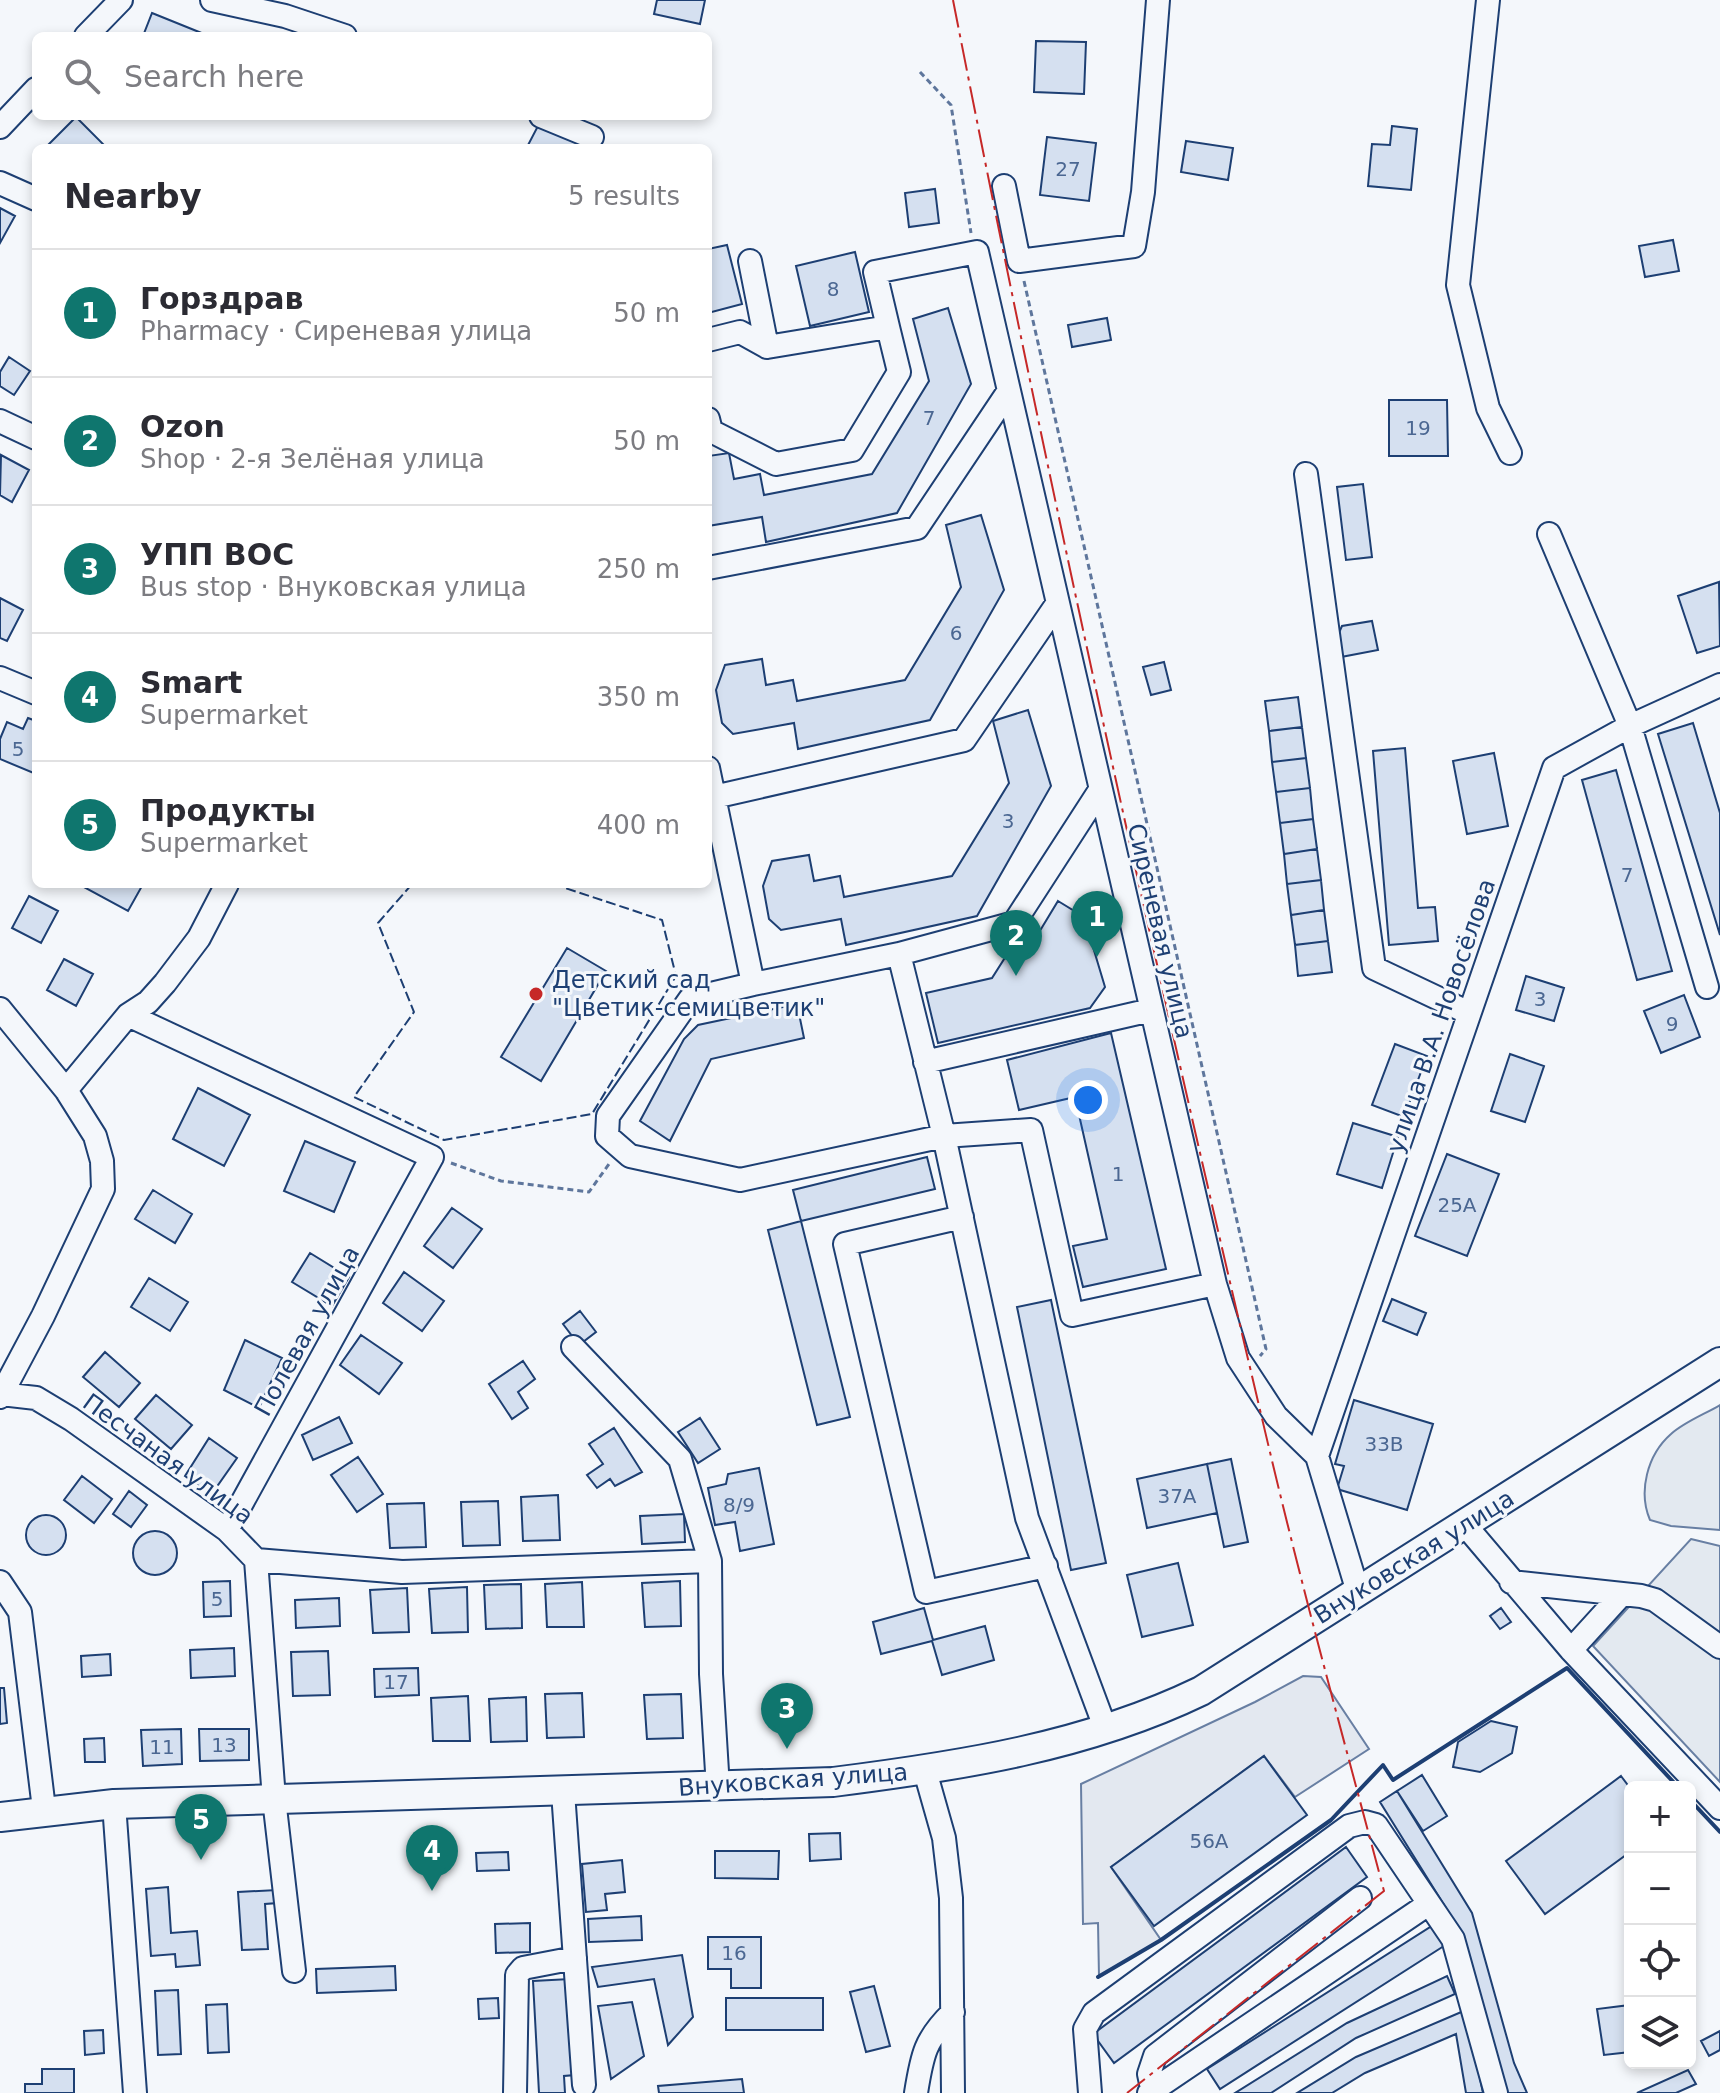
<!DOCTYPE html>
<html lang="en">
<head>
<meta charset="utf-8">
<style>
	:root { --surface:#fff; --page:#f2f2f3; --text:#2b2b33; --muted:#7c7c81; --line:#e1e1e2; --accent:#0f766e }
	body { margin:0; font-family:"DejaVu Sans",sans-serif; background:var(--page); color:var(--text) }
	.controls { position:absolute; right:24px; bottom:24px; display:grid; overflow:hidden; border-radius:12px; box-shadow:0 4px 12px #0003 }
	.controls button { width:72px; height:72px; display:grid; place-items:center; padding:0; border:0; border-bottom:2px solid var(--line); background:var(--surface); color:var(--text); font:40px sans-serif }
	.you { position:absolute; left:1088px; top:1100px; width:28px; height:28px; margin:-20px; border:6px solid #fff; border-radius:50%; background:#1a73e8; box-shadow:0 0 0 12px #1a73e833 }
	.badge { display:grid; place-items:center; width:52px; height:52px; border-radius:50%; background:var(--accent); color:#fff; font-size:26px; font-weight:700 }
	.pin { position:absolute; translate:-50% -66px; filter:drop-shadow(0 2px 4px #0008) }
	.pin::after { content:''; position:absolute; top:42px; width:28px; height:24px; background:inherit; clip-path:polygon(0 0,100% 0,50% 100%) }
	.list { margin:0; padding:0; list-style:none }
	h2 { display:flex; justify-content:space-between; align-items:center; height:104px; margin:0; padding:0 32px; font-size:34px }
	h2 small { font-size:26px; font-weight:400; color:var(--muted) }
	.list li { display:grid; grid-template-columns:52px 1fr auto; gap:24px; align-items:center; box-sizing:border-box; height:128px; padding:0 32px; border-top:2px solid var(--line) }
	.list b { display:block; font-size:30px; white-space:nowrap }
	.list p { margin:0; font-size:26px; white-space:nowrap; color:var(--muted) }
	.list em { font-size:26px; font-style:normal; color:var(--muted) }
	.icon { flex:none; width:44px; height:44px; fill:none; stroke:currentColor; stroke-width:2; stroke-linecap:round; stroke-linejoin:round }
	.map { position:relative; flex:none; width:1720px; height:2093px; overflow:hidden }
	.search { position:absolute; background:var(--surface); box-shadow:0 4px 12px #0003; left:32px; top:32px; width:680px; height:88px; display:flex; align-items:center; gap:20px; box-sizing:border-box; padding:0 28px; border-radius:12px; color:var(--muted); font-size:30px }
	.panel { position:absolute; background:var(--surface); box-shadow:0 4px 12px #0003; left:32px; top:144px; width:680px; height:744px; border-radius:12px }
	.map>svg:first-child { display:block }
</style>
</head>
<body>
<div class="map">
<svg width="1720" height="2093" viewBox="0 0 1720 2093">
	<rect width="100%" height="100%" fill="#f4f7fb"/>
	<path fill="#e3e9f0" stroke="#687fa3" stroke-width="2" d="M1720,1405v125l-49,-4 -21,-6c-12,-28 -3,-65 21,-86 13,-12 34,-20 49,-29z
		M1691,1539l29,7v236l-127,-136z"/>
	<path fill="#e3e8f0" stroke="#687fa3" stroke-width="2" d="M1303,1676l18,1 48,72 -74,48 -31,-41 -153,111 50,73 -62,37 -1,-54 -15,1 -2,-140 174,-82z"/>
	<path fill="#d5e0f0" stroke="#1d3f73" stroke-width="2" d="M657,0h48l-5,24 -46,-10z
		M152,13l57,23h-66z
		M1036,41l50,1 -2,52 -50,-2z
		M76,117l28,28 -57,3 -1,-1z
		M539,124l42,21 -1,3 -53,-1z
		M1392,126l25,3 -6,61 -43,-4 4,-42 18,1z
		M1047,137l49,6 -7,58 -49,-6z
		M1186,141l47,7 -5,32 -47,-8z
		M935,189l4,34 -30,4 -4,-34z
		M0,208l15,8 -15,27z
		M1673,240l6,31 -34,6 -6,-31z
		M727,245l15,59 -34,9v-64z
		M855,252l14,60 -59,14 -14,-60z
		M948,308l23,76 -74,129 -131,29 -4,-25 -54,9v-70l21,-3 5,26 26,-5 4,21 108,-21 57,-93 -16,-62z
		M1107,318l4,22 -39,7 -4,-22z
		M9,357l21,14 -16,24 -14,-9v-14z
		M1389,400h58l1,56h-59z
		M1,455l28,15 -17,32 -12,-7z
		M1363,484l9,73 -26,3 -9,-73z
		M981,515l23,75 -74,130 -132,29 -4,-26 -61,11 -11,-11 -6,-33 9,-25 37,-6 4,26 27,-5 4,21 108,-21 56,-93 -15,-62z
		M1719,582l1,64 -23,7 -19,-57z
		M0,598l23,12 -16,31 -7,-3z
		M1372,621l6,29 -37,7 -4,-20 5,-11z
		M1164,662l7,28 -20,5 -8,-28z
		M1298,697l4,30 -33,4 -4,-30z
		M1028,710l23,76 -74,130 -131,29 -5,-26 -60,11 -12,-11 -6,-33 9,-25 37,-6 5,26 26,-5 4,21 108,-21 57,-93 -16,-62z
		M28,718l8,3v53l-36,-15v-20l7,-17 16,7z
		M1693,723l27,90v122l-62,-201z
		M1302,727l4,31 -34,4 -3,-31z
		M1405,748l13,160 17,-1 3,34 -49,4 -16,-194z
		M1494,753l14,73 -41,8 -14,-73z
		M1306,758l4,30 -34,4 -4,-30z
		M1616,770l56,201 -35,9 -55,-200z
		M1310,788l3,31 -33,4 -4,-31z
		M1313,819l4,30 -33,5 -4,-31z
		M1317,849l4,31 -34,4 -3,-30z
		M1321,880l3,30 -33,5 -4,-31z
		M138,884l4,2 -14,25 -48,-26z
		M29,896l29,15 -17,32 -29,-15z
		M1058,901l26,16 21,70 -15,21 -152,35 -12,-50 66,-15 21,-33 22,-6z
		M1324,910l4,31 -33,4 -4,-30z
		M1328,941l4,31 -34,4 -3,-31z
		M567,948l39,23 -65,110 -40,-24z
		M64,959l29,15 -17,32 -29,-16z
		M1526,976l38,12 -10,33 -38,-11z
		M1684,995l16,42 -39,16 -17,-42z
		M797,1004l7,34 -93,21 -41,82 -30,-20 44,-82 14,-14z
		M1111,1033l55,236 -83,18 -10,-41 34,-7 -32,-142 -56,13 -12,-50z
		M1395,1044l32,12 -23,61 -32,-12z
		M1510,1054l34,12 -19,56 -34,-11z
		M198,1088l52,27 -26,51 -51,-27z
		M1353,1123l45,14 -16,51 -45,-14z
		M305,1141l50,21 -21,50 -50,-21z
		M1447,1154l52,20 -32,82 -52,-20z
		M927,1157l8,32 -134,32 -8,-31z
		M153,1190l39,24 -17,29 -40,-24z
		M452,1208l30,21 -29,39 -29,-22z
		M801,1221l49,196 -33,8 -49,-195z
		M310,1253l39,24 -17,29 -40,-24z
		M404,1272l40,29 -22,30 -39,-28z
		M149,1278l39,24 -18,29 -39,-24z
		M1392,1299l34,14 -9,22 -34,-14z
		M1051,1300l55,263 -35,7 -54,-263z
		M580,1311l16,21 -17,13 -16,-21z
		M361,1335l41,28 -23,31 -39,-29z
		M245,1340l37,18 -23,50 -35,-18z
		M105,1352l35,31 -21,24 -36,-30z
		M523,1361l12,18 -17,13 10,16 -16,11 -23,-35z
		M156,1395l36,30 -21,24 -36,-30z
		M1354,1400l79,24 -26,86 -70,-21 7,-23 -9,-2z
		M339,1417l13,26 -39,17 -11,-25z
		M700,1418l20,31 -22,14 -20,-31z
		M614,1428l28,44 -27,14 -5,-7 -13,9 -10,-13 16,-11 -14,-20z
		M209,1438l28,20 -26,37 -26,-19z
		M358,1457l25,37 -26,18 -26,-37z
		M1231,1459l17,83 -24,5 -17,-83z
		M1207,1464l10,49 -70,15 -10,-49z
		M759,1468l15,76 -34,7 -5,-29 -20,3 -7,-37 18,-4 2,-10z
		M82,1476l30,23 -18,24 -30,-23z
		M129,1491l18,14 -16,22 -18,-13z
		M558,1495l2,45 -37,1 -2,-44z
		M498,1501l2,44 -37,1 -2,-44z
		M424,1503l2,44 -36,1 -3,-44z
		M684,1514l1,28 -43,2 -2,-28z
		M26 1535a20 20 0 1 1 40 0a20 20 0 1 1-40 0Z
		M133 1553a22 22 0 1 1 44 0a22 22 0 1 1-44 0Z
		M1178,1563l15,62 -51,12 -15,-62z
		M230,1581l1,35 -27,1 -1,-35z
		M680,1581l1,45 -36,1 -3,-44z
		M582,1582l2,45h-37l-2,-43z
		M521,1584l1,44 -36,1 -2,-44z
		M467,1587l1,45 -36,1 -3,-44z
		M407,1588l2,44 -36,1 -3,-43z
		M339,1598l1,28 -44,2 -1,-28z
		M924,1608l9,32 52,-14 9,34 -52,15 -10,-34 -51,13 -8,-32z
		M1501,1608l10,14 -11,7 -10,-13z
		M234,1648l1,28 -44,2 -1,-28z
		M328,1651l2,44 -37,1 -2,-44z
		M110,1654l1,21 -29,2 -1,-21z
		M418,1668l1,27 -44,2 -1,-28z
		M0,1688h4l3,35 -7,1z
		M582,1693l2,44 -37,1 -2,-44z
		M681,1694l2,44 -36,1 -3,-44z
		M468,1696l2,45h-37l-2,-43z
		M526,1697l1,44 -36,1 -2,-43z
		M1491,1721l26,6 -5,26 -32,19 -27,-5 5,-25z
		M181,1729l1,35 -39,2 -2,-36z
		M199,1729h50v31l-49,1z
		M104,1738l1,24h-20l-1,-23z
		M1264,1756l43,59 -153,111 -43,-59z
		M1422,1775l25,41 -24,15 -26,-40z
		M1621,1776l9,12v64l-85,62 -39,-53z
		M1397,1791l75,122 42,150 13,30h-20l-53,-172 -74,-119z
		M840,1833l1,26 -31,2 -1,-27z
		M1346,1847l21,30 -253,186 -21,-29z
		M715,1851h64l-1,28 -63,-1z
		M508,1852l1,18 -32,1 -1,-18z
		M622,1860l3,32 -20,2 2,16 -21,2 -4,-48z
		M168,1887l3,46 26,-2 3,34 -24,2 -1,-13 -24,2 -5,-67z
		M277,1890l1,13 -13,1 3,45 -26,1 -4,-58z
		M641,1916l1,24 -53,2 -1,-23z
		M530,1923v29l-34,1 -1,-29z
		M1435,1924l12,20 -227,145 -13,-20z
		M708,1937h53v51h-30v-19h-23z
		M682,1955l11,62 -25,28 -14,-66 -56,8 -6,-20z
		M395,1966l1,24 -79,3 -1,-24z
		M1447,1976l8,18 -99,44 -85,55h-36l112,-70z
		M570,1979l5,96 -11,1 1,17h-26l-6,-112z
		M874,1986l16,60 -24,6 -16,-60z
		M178,1990l3,64 -23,1 -3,-64z
		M498,1998l1,20 -20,1 -1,-20z
		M726,1998h97v32h-97z
		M632,2002l12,54 -33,23 -13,-73z
		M227,2004l2,48 -21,1 -2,-48z
		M1630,2005v47l-26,3 -7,-46z
		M1466,2010l17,83h-17l-10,-59 -91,39 -33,20h-35l59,-36z
		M103,2030l1,23 -19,2 -1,-24z
		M1720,2031v19l-11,6 -8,-15z
		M42,2069h32v24h-49v-9h17z
		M1688,2070l8,14 -20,9h-39z
		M742,2079l2,14h-85l-1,-7z"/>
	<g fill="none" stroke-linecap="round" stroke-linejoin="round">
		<g stroke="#1d3f73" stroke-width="26">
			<path id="minor" d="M212,0l73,16 60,20
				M1488,0l-30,285 30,123 22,45
				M86,36l35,-36
				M541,116l51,21
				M0,127l36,-38
				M0,183l36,16
				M1004,186l15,75 115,-15 9,-54 15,-192
				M750,261l17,86
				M708,340l32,-8 27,15 121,-20 -13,-55 102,-20 238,1032 23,74 38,58 41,40 41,136
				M708,419l3,12 65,33 76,-14 47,-78 -11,-45
				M0,421l36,17
				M1306,474l68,494 95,45
				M1549,534l81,192 77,261
				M708,568l209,-40 91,-136
				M0,678l36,15
				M708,768l45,216 146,-30 45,182 83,382 79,212
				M714,797l250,-57 93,-136
				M899,954l115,-31 86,-133
				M753,984l-63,15 -82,117 -1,20 23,20 110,24 204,-44 87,-6 41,185 143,-31
				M0,1009l66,81 29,46 7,25 1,28 -60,127 -43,81
				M128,1015l304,142 -205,373
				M925,1062l226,-52
				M66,1090l62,-75 20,-13 17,-19 34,-45 28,-54
				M962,1217l-117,27 81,348 120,-26
				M573,1347l107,112 30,102 1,113 7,114
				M0,1394l36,4 35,21 156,111 29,30 18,239 20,172
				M1317,1456l237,-688 76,-42 90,-41
				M1465,1525l106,125 149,158
				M256,1560l146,12 308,-11
				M0,1582l20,30 24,197
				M1511,1582l130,14 14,4 65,47
				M1571,1650l50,-55
				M925,1771l19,67 7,60 2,195
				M563,1792l21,293
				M114,1804l21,289
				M515,2093l2,-118 6,-7 52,-10
				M916,2093c6,-38 9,-54 37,-81
				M1090,2093l-5,-64 9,-16 255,-187 16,-4 11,3 77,114 43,154
				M1149,2093l278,-188
				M1153,2093l-4,-19 6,-18 205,-158"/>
		</g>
		<g stroke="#1d3f73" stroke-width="32">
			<path id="major" d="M0,1817l114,-13 719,-22c126,-16 252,-35 368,-91l519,-329"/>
		</g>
		<path stroke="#5e769c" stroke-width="3" stroke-dasharray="6 4" stroke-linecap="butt" d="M920,72l31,33 20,128
			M1024,281l242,1068 -6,7
			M451,1163l50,18 88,11 20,-28"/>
		<use href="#minor" stroke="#f4f7fb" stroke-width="22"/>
		<use href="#major" stroke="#f4f7fb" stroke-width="28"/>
		<path stroke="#1d3f73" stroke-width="2" stroke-dasharray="10 4" stroke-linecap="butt" d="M412,884l-34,39 36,89 -60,85 90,43 148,-26 84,-138 -14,-56 -109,-36"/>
		<path stroke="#1d3f73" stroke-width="4" d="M1690,1800l30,32
			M1098,1977l63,-37 170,-120 52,-55 10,15 174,-112 111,119"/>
		<path stroke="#c62828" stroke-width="2" stroke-dasharray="28 6 4 6" stroke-linecap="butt" d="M953,0c95,485 202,967 316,1448 35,148 76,296 115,443l-257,202"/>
	</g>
	<circle fill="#c62828" stroke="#f4f7fb" stroke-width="3" cx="536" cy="994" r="8"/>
	<g text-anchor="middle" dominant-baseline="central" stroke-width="6" stroke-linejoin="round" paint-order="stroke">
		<g font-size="20" fill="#4b6792">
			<text x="1068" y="169">27</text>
			<text x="833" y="289">8</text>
			<text x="929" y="418">7</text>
			<text x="1418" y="428">19</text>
			<text x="956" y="633">6</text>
			<text x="18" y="749">5</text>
			<text x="1008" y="821">3</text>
			<text x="1627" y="875">7</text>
			<text x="1540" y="999">3</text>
			<text x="1672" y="1024">9</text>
			<text x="1118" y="1174">1</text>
			<text x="1457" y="1205">25А</text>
			<text x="1384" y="1444">33В</text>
			<text x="1177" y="1496">37А</text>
			<text x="739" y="1505">8/9</text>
			<text x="217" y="1599">5</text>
			<text x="396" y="1682">17</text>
			<text x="224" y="1745">13</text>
			<text x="162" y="1747">11</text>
			<text x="1209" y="1841">56А</text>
			<text x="734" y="1953">16</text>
		</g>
		<g font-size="24" fill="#1d3f73" stroke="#f4f7fb">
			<text transform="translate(1160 931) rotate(77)">Сиреневая улица</text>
			<text transform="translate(1441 1016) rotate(-71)">улица В.А. Новосёлова</text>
			<text transform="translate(307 1331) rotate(-61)">Полевая улица</text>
			<text transform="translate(168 1459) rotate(36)">Песчаная улица</text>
			<text transform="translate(1414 1557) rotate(-32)">Внуковская улица</text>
			<text transform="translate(793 1780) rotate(-4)">Внуковская улица</text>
		</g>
		<g font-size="24" fill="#1d3f73" stroke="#f4f7fb" text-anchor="start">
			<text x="552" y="980">Детский сад<tspan x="552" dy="28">"Цветик-семицветик"</tspan></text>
		</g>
	</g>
</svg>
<div class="controls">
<button>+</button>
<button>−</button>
<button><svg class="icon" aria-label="locate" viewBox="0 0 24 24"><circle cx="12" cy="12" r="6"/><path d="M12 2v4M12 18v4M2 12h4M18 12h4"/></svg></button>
<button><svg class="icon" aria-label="layers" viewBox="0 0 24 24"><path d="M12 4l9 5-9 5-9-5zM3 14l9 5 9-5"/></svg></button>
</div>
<div class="you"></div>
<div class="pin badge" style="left:1097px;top:957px">1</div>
<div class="pin badge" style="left:1016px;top:976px">2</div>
<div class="pin badge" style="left:787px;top:1749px">3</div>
<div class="pin badge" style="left:432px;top:1891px">4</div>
<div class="pin badge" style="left:201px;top:1860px">5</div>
<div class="search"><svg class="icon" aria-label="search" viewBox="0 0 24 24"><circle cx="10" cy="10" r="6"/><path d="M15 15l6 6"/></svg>Search here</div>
<section class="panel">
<h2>Nearby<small>5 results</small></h2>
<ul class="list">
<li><span class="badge">1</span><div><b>Горздрав</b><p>Pharmacy · Сиреневая улица</p></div><em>50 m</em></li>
<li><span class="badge">2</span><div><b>Ozon</b><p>Shop · 2-я Зелёная улица</p></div><em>50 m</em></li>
<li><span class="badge">3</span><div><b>УПП ВОС</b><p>Bus stop · Внуковская улица</p></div><em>250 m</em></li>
<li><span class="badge">4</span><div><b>Smart</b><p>Supermarket</p></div><em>350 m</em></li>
<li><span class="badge">5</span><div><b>Продукты</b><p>Supermarket</p></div><em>400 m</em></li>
</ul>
</section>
</div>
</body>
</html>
